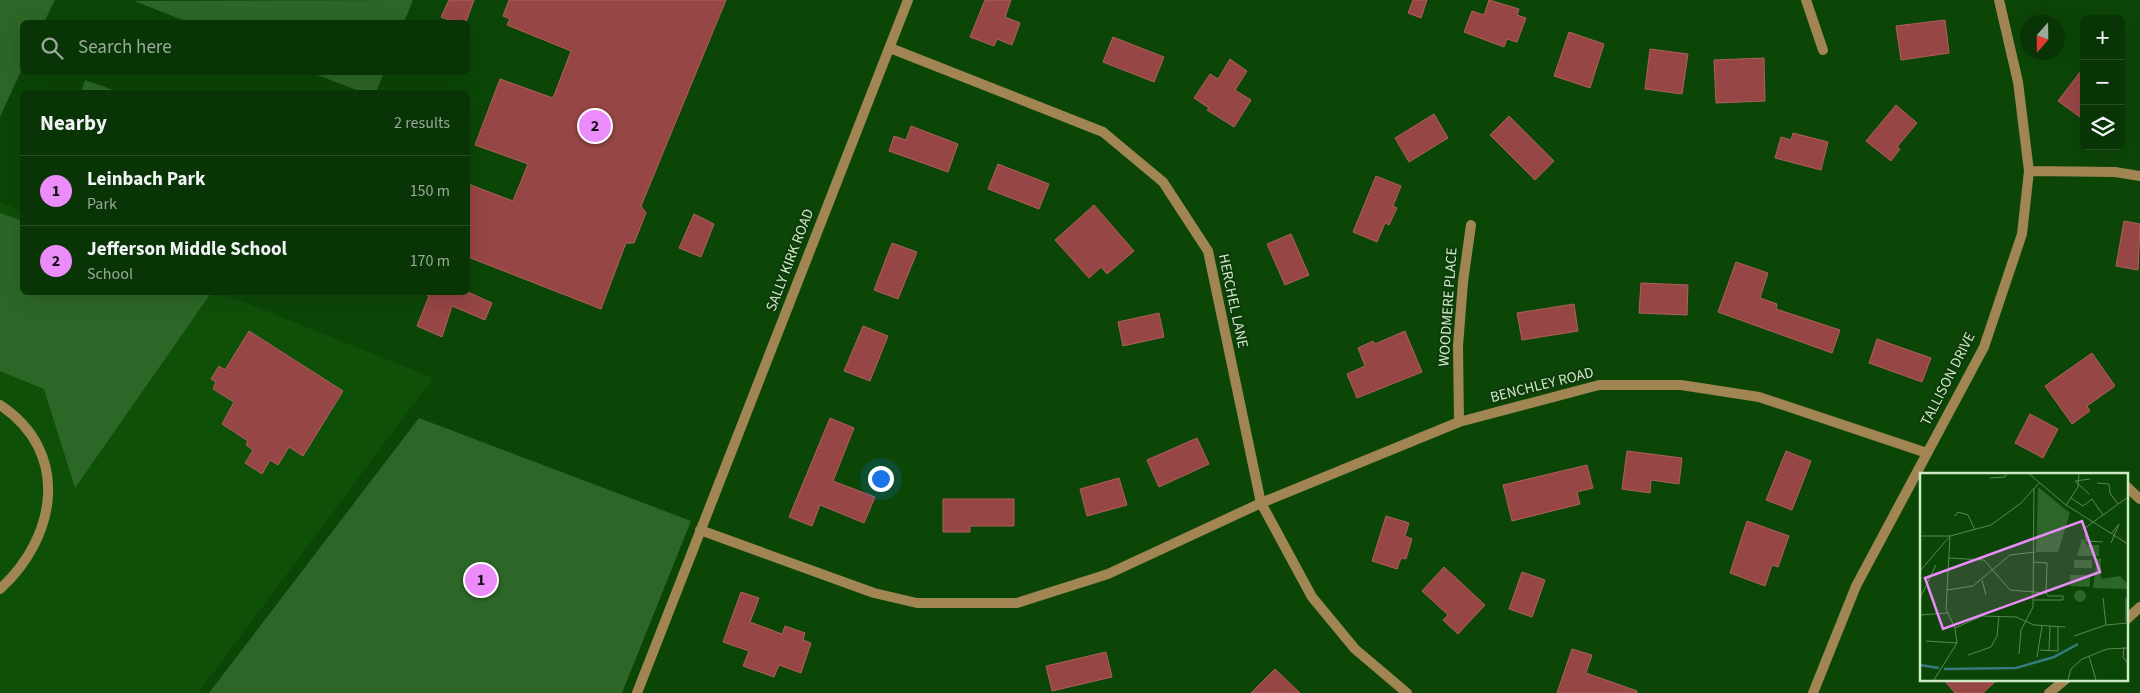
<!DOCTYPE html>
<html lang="en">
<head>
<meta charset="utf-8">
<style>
	:root { --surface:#093405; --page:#173f13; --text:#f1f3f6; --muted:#99aa9a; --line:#294f27; --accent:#ec8cfb }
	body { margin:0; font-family:"Source Sans 3",sans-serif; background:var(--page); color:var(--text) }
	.controls { position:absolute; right:15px; top:15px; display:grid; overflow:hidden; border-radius:8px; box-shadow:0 5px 20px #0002 }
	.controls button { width:45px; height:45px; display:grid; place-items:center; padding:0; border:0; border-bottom:1px solid var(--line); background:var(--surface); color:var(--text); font:25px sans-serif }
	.compass { position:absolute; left:2020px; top:15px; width:45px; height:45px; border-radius:50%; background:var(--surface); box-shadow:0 5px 20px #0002; rotate:200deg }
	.you { position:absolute; left:880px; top:478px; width:18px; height:18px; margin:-12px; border:4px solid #fff; border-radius:50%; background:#1a73e8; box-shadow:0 0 0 8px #1a73e833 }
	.badge { display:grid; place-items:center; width:32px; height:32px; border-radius:50%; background:var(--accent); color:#111; font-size:16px; font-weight:700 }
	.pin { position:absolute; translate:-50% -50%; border:2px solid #fff; box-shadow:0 1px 5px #0006 }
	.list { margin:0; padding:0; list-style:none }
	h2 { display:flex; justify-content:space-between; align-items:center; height:65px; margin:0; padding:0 20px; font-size:21px }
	h2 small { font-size:16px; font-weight:400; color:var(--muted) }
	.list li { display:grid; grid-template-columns:32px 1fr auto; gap:15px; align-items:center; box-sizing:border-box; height:70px; padding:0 20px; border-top:1px solid var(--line) }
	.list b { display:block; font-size:19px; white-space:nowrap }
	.list p { margin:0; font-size:16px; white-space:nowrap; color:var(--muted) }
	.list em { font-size:16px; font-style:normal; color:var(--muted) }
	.icon { flex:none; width:28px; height:28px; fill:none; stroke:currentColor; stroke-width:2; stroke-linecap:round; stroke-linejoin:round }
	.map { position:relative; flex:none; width:2140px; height:693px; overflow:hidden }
	.search { position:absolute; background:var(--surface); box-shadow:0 5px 20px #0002; left:20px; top:20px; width:450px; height:55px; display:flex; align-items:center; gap:12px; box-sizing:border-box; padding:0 18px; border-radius:8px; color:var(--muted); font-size:19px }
	.panel { position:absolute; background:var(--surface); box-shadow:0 5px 20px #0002; left:20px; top:90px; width:450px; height:205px; border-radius:8px }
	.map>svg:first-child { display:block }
</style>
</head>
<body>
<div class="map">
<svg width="2140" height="693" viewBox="0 0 2140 693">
	<rect width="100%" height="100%" fill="#0c4607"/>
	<path fill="#0f5009" d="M0,202l22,9v81l200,1 211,85 -235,315h-198z"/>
	<path fill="#2d6727" d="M0,0h55l-11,22h-22v47l-22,48z
		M413,0l-9,22h-216l-54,-21z
		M312,73l72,-1v1l-8,19h-14z
		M85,80l34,12h-38z
		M0,213l22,8v71l189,1 -136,195 -31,-99 -44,-18z
		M419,418l272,103 -69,172h-413z"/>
	<path fill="#964645" stroke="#b25e5d" d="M449,0h25l-8,22h-11l-14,-5z
		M509,0h217l-85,206 5,7 -12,30h-8l-25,66 -133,-52v-73l45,17 15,-37 -53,-19 25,-66 53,19 18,-47 -64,-26 3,-6 -7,-3z
		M985,0h26l-6,17 15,6 -8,22 -15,-6 -3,7 -24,-9z
		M1413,0h14l-6,18 -13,-5z
		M1489,0l30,9 -2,6 9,3 -9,24 -10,-3 -3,8 -40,-15 8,-21 12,4z
		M1945,20l4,33 -48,7 -5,-34z
		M1569,32l35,12 -14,44 -36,-12z
		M1113,37l51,20 -10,25 -51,-20z
		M1650,49l38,5 -6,40 -37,-5z
		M1764,58l1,43 -49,2 -2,-43z
		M1230,59l17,12 -12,19 16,10 -17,27 -27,-17 2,-2 -15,-10 16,-24 8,5z
		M2084,67v53l-26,-19z
		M1896,105l21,18 -20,24 3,2 -9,12 -25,-20z
		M1434,114l14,24 -39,24 -14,-24z
		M1509,116l45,45 -19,19 -45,-45z
		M911,126l47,18 -10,28 -59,-21 5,-15 12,4z
		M1793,133l35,9 -7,28 -46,-12 6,-21 10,3z
		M998,164l51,20 -10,25 -51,-20z
		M1376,176l25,10 -8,20 4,2 -8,17 -4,-2 -8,19 -24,-10z
		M1094,205l40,46 -27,23 -6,-7 -12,11 -34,-38z
		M694,214l20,10 -13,33 -22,-9z
		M2124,221l16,3 -2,46 -22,-4z
		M1291,234l18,41 -24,10 -18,-41z
		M892,243l25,9 -19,47 -24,-9z
		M1736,262l32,11 -8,25 17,6 -1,5 64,21 -8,23 -114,-41z
		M1641,283l47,2 -1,30 -48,-2z
		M421,292h47l24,11 -7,17 -33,-14 -10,31 -25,-11 12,-30z
		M1574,304l4,27 -56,9 -5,-27z
		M1159,313l5,24 -41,9 -5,-24z
		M863,326l25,10 -18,45 -26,-10z
		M249,331l94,60 -40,65 -14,-9 -11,18 -8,-5 -8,14 -17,-11 8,-13 -7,-5 2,-4 -26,-17 12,-22 -21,-13 3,-7 -5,-3 8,-13 6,4z
		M1405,331l17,41 -65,26 -10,-24 18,-8 -7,-18 15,-7 2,3z
		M1877,339l54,19 -9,24 -53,-19z
		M2092,353l23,33 -28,20 3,5 -18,13 -27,-38z
		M2030,414l28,15 -15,29 -28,-15z
		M830,418l24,10 -21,53 42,16 -11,26 -44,-18 -8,21 -23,-9z
		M1197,438l12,26 -50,23 -12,-27z
		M1627,451l55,7 -3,26 -28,-4 -1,13 -28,-4z
		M1786,451l25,10 -19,49 -26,-10z
		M1587,465l6,23 -16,4 3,12 -68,17 -9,-36z
		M1119,478l8,27 -40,11 -7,-27z
		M943,499h71v27h-44v6h-27z
		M1386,516l23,7 -4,13 7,3 -6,20 -5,-1 -4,11 -25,-8z
		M1747,521l42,15 -11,31 -6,-2 -7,21 -35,-13z
		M1444,567l41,38 -27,29 -15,-14 5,-5 -26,-24z
		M1522,572l23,8 -13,37 -23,-8z
		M741,592l18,6 -9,24 32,12 3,-8 20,7 -2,7 8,3 -10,30 -22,-8 -5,12 -31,-11 6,-15 -26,-9z
		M1572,649l20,6 -6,18 51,18v2h-80z
		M1106,652l6,25 -60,14 -6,-25z
		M1275,669l25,24h-49z
		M1943,679h55l-15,14h-28z"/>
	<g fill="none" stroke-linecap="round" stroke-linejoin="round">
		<path stroke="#a18552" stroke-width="10" d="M1806,0l17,50
			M890,48l213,84 60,50 45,69 53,252 51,94 43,52 52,44
			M2029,171l86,1 25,4
			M0,405c71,47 57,132 0,184
			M1459,422l-1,-76 5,-64 8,-57
			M2126,486l14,13
			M700,530l174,63 43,10h100l91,-29 153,-71 198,-81 140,-37h82l78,12 168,56
			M2126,620l14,-13
			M637,693l271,-693
			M1813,693l43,-107 128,-239 38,-113 7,-63 -11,-89 -19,-82
			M2049,693l17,-14"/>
	</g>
	<g text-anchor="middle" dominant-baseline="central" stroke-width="4" stroke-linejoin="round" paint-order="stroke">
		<g font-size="15" fill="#cceac8" stroke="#0f390b">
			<text transform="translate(790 260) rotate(-69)">SALLY KIRK ROAD</text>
			<text transform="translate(1233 301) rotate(78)">HERCHEL LANE</text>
			<text transform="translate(1448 307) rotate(-86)">WOODMERE PLACE</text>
			<text transform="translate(1948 379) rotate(-63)">TALLISON DRIVE</text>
			<text transform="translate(1542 385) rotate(-14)">BENCHLEY ROAD</text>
		</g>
	</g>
	<g transform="translate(1920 473)">
		<rect width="208" height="208" fill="#0c4607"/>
		<path d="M118,14l32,26 -12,39h-22zM162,65l5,7h12v11h-22zM181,85v21l19,-3 7,7v6l-34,-1 4,-29zM154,87h18v8h-18zM150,102h20v12l-20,-1zM154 123a6 6 0 1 1 12 0a6 6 0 1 1-12 0Z" fill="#2d6727"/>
		<path fill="none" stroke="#377a7f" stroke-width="2.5" d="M0,192l19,3M24,196l72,-1 38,-11 24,-13"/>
		<path fill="none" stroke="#598854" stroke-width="1" d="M108,0l38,32 62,39M70,5l15,-1 2,-4M177,10l12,1 1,9 8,11M169,21l-14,-13 15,-2M151,25l12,8 9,-7 11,16M146,32l12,-18 1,-14M35,43l3,-4 10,3 7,15M191,61l8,-10 -8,19M0,63h30l-4,73 9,19 2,15 -23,37M183,69l-17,-1 -1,-13 43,-31M29,85l35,2 26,30 36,3 1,-30 -13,-1M0,98l30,-35 41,-11 30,-22 18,-20M62,107l4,15M27,117l26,-4 37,-31 25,-3M0,125l16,-33M183,125l3,27M114,127h29v-4h-15l-2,-3M0,142l27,-2M206,149v-24M35,155l27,-12 34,1 18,8 31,2M154,163l32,-11 22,-2M6,168l31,2M204,174l-1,10 5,7M120,177l18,1v-24M129,178l1,-25M99,181l2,-24 12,-23 1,-119M48,182l23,-8 6,-11 2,-20M169,183l7,24M117,184l5,-31M148,207l3,-11 11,-10 25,-10 21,-1"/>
		<path fill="#ec8cfb" fill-opacity="0.15" stroke="#ec8cfb" stroke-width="2.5" d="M162,48l18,51 -157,57 -18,-51z"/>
		<rect width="208" height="208" fill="none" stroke="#cceac8" stroke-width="2.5"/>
	</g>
</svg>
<div class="controls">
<button>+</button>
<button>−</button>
<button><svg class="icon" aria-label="layers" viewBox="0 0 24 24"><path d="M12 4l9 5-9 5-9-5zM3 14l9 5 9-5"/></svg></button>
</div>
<svg class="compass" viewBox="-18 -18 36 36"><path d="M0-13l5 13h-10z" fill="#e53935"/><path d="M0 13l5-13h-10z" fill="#99aa9a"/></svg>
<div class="you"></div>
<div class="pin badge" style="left:481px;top:580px">1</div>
<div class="pin badge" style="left:595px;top:126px">2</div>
<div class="search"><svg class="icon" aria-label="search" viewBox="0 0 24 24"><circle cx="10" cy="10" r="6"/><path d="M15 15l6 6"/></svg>Search here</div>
<section class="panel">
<h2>Nearby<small>2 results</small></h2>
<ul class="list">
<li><span class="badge">1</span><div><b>Leinbach Park</b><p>Park</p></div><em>150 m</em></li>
<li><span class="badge">2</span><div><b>Jefferson Middle School</b><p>School</p></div><em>170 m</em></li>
</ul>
</section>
</div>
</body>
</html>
